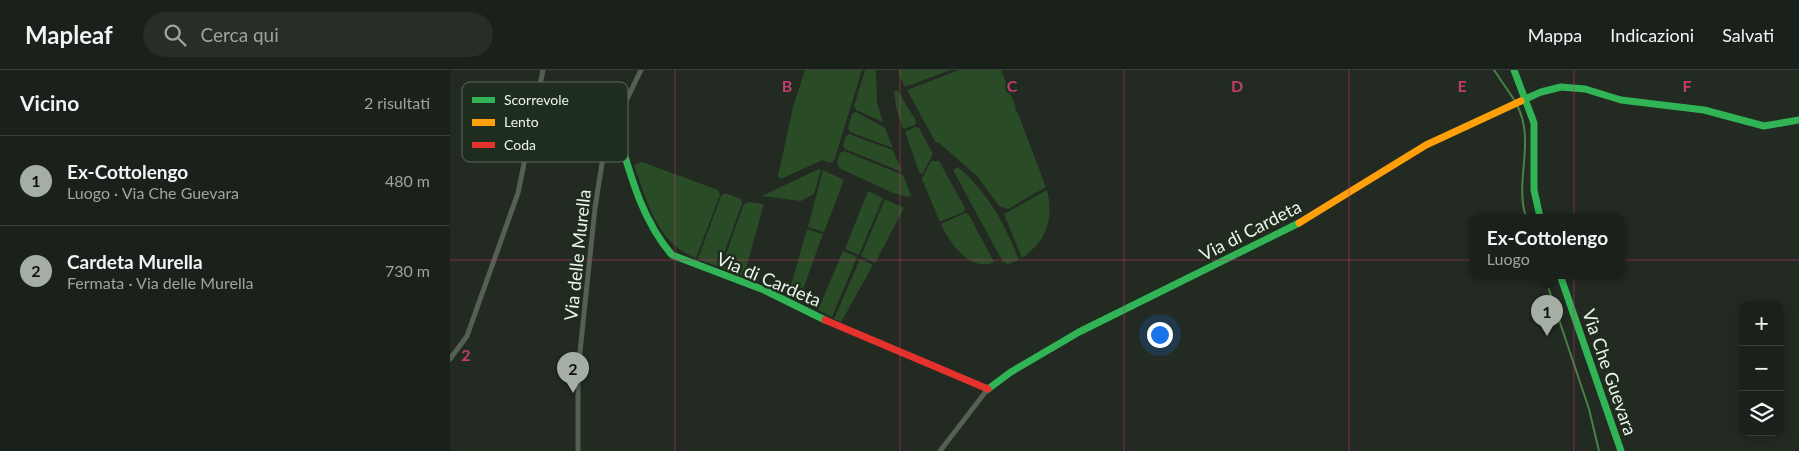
<!DOCTYPE html>
<html lang="it">
<head>
<meta charset="utf-8">
<style>
	:root { --surface:#1a201a; --page:#272d27; --text:#f1f3f6; --muted:#9fa3a2; --line:#383e39; --accent:#a5aea5 }
	body { margin:0; font-family:Lato,sans-serif; background:var(--page); color:var(--text) }
	.controls { position:absolute; right:15px; bottom:15px; display:grid; overflow:hidden; border-radius:10px; box-shadow:0 2px 12px #0003 }
	.controls button { width:45px; height:45px; display:grid; place-items:center; padding:0; border:0; border-bottom:1px solid var(--line); background:var(--surface); color:var(--text); font:25px sans-serif }
	.you { position:absolute; left:709px; top:264px; width:18px; height:18px; margin:-12px; border:4px solid #fff; border-radius:50%; background:#1a73e8; box-shadow:0 0 0 8px #1a73e833 }
	.badge { display:grid; place-items:center; width:32px; height:32px; border-radius:50%; background:var(--accent); color:#111; font-size:16px; font-weight:700 }
	.pin { position:absolute; translate:-50% -41px; filter:drop-shadow(0 1px 2px #0008) }
	.pin::after { content:''; position:absolute; top:26px; width:18px; height:15px; background:inherit; clip-path:polygon(0 0,100% 0,50% 100%) }
	.popup { position:absolute; left:1020px; top:144px; width:155px; height:65px; box-sizing:border-box; display:grid; place-content:center; border-radius:10px; background:var(--surface); filter:drop-shadow(0 1px 4px #0005); font-size:16px; white-space:nowrap; color:var(--muted) }
	.popup b { font-size:19px; color:var(--text) }
	.popup::after { content:''; position:absolute; left:50%; top:100%; margin-left:-10px; border:10px solid transparent; border-top-color:var(--surface) }
	.list { margin:0; padding:0; list-style:none }
	h2 { display:flex; justify-content:space-between; align-items:center; height:65px; margin:0; padding:0 20px; font-size:21px }
	h2 small { font-size:16px; font-weight:400; color:var(--muted) }
	.list li { display:grid; grid-template-columns:32px 1fr auto; gap:15px; align-items:center; box-sizing:border-box; height:90px; padding:0 20px; border-top:1px solid var(--line) }
	.list b { display:block; font-size:19px; white-space:nowrap }
	.list p { margin:0; font-size:16px; white-space:nowrap; color:var(--muted) }
	.list em { font-size:16px; font-style:normal; color:var(--muted) }
	.icon { flex:none; width:28px; height:28px; fill:none; stroke:currentColor; stroke-width:2; stroke-linecap:round; stroke-linejoin:round }
	.map { position:relative; flex:none; width:1349px; height:381px; overflow:hidden }
	header { display:flex; align-items:center; gap:30px; box-sizing:border-box; height:70px; padding:0 25px; background:var(--surface); border-bottom:1px solid var(--line) }
	header strong { font-size:24px }
	nav { display:flex; gap:28px; margin-inline-start:auto; font-size:18px }
	.search { width:350px; height:45px; background:var(--page); display:flex; align-items:center; gap:12px; box-sizing:border-box; padding:0 18px; border-radius:28px; color:var(--muted); font-size:19px }
	main { display:flex }
	aside { flex:1; background:var(--surface) }
	.map>svg:first-child { display:block }
</style>
</head>
<body>
<header>
<strong>Mapleaf</strong>
<div class="search"><svg class="icon" aria-label="search" viewBox="0 0 24 24"><circle cx="10" cy="10" r="6"/><path d="M15 15l6 6"/></svg>Cerca qui</div>
<nav><a>Mappa</a><a>Indicazioni</a><a>Salvati</a></nav>
</header>
<main>
<aside>
<h2>Vicino<small>2 risultati</small></h2>
<ul class="list">
<li><span class="badge">1</span><div><b>Ex-Cottolengo</b><p>Luogo · Via Che Guevara</p></div><em>480 m</em></li>
<li><span class="badge">2</span><div><b>Cardeta Murella</b><p>Fermata · Via delle Murella</p></div><em>730 m</em></li>
</ul>
</aside>
<div class="map">
<svg width="1349" height="381" viewBox="0 0 1349 381">
	<rect width="100%" height="100%" fill="#222a22"/>
	<path fill="#294c27" d="M355,0h57l-28,91 -4,2 -8,-3 -41,19 -3,-3 15,-69z
		M415,0h11l1,33 6,19 -27,-12 -2,-4z
		M449,0h52l-46,17 -6,-12z
		M509,0h42l15,38 -1,3h2l29,76 -38,22 -9,-3 -21,-29 -40,-35 -2,1 -29,-53z
		M444,21h4l18,30 -1,4 -12,4 -7,-22z
		M406,42l29,16 8,20 -43,-16 -2,-4 4,-14z
		M465,57l4,1 14,26 -10,19 -3,1 -15,-42z
		M399,64l44,16 9,22 -57,-23 -2,-4 3,-9z
		M394,81l59,24 8,20 -3,2 -15,-4 -54,-25 -2,-5 3,-10z
		M481,91h8l26,47 -2,4 -23,10 -18,-43z
		M192,92l76,28 2,5 -24,63c-39,-14 -49,-57 -62,-93z
		M508,97c30,26 47,57 61,93l-11,4 -5,-2 -50,-92z
		M369,99l2,1 -7,24 -13,7 -39,-5z
		M373,100l21,10 -20,52 -16,-5z
		M597,120c7,29 0,51 -25,68l-18,-44z
		M418,121l15,7 -24,57 -14,-6z
		M275,123l16,6 1,5 -23,63 -21,-8 23,-63z
		M435,129l19,9 -29,55 -14,-7z
		M298,132l16,2 -20,72 -23,-8 23,-64z
		M515,143l4,2 25,47c-24,11 -45,-20 -53,-38z
		M357,159l16,5 -20,55 -12,-4z
		M393,181l14,6 -25,60 -14,-7z
		M410,189l13,6 -32,57 -7,-3z"/>
	<g fill="none" stroke-linecap="round" stroke-linejoin="round">
		<path stroke="#488045" stroke-width="2" d="M1044,0l21,31
			M1067,35c19,37 -3,76 9,112
			M1094,205l45,134 10,42"/>
		<path stroke="#536052" stroke-width="5" d="M0,289l17,-23 51,-143 25,-123
			M128,381v-80l17,-163 8,-51 7,-23 31,-64
			M490,381l47,-61"/>
		<path stroke="#30b455" stroke-width="7" d="M1064,0l20,53v67l6,27
			M1071,31l20,-9 20,-5 24,2 36,11 83,10 60,16 35,-6
			M165,53c14,46 25,95 57,132l92,35 61,30
			M1110,205l61,176
			M538,319l23,-17 68,-40 220,-109"/>
		<path stroke="#ff9f0a" stroke-width="7" d="M849,153l127,-78 95,-44"/>
		<path stroke="#e5322d" stroke-width="7" d="M375,250l163,69"/>
	</g>
	<path fill="none" stroke="#c83971" stroke-width="1" stroke-opacity="0.55" d="M225,0v381M450,0v381M674,0v381M899,0v381M1124,0v381M0,190h1349"/>
	<g text-anchor="middle" dominant-baseline="central" stroke-width="5" stroke-linejoin="round" paint-order="stroke">
		<g font-size="18" fill="#ecf5eb" stroke="#1f2d1e">
			<text transform="translate(800 160) rotate(-27)">Via di Cardeta</text>
			<text transform="translate(127 185) rotate(-84)">Via delle Murella</text>
			<text transform="translate(319 209) rotate(23)">Via di Cardeta</text>
			<text transform="translate(1160 302) rotate(71)">Via Che Guevara</text>
		</g>
	</g>
	<rect x="12" y="12" width="166" height="80" rx="8" fill="#1f2d1e" stroke="#5c695c" stroke-width="1"/>
	<rect x="22" y="27" width="23" height="6" fill="#30b455"/>
	<rect x="22" y="49" width="23" height="7" fill="#ff9f0a"/>
	<rect x="22" y="72" width="23" height="6" fill="#e5322d"/>
	<g font-size="14" fill="#ecf5eb">
		<text x="54" y="35">Scorrevole</text>
		<text x="54" y="57">Lento</text>
		<text x="54" y="80">Coda</text>
	</g>
	<g font-size="16" text-anchor="middle" font-weight="bold" fill="#c83971" stroke="#1f2d1e" stroke-width="5" stroke-linejoin="round" paint-order="stroke">
		<text x="337" y="22">B</text>
		<text x="562" y="22">C</text>
		<text x="787" y="22">D</text>
		<text x="1012" y="22">E</text>
		<text x="1237" y="22">F</text>
		<text x="16" y="291">2</text>
	</g>
</svg>
<div class="controls">
<button>+</button>
<button>−</button>
<button><svg class="icon" aria-label="layers" viewBox="0 0 24 24"><path d="M12 4l9 5-9 5-9-5zM3 14l9 5 9-5"/></svg></button>
</div>
<div class="you"></div>
<div class="pin badge" style="left:1097px;top:266px">1</div>
<div class="popup"><b>Ex-Cottolengo</b>Luogo</div>
<div class="pin badge" style="left:123px;top:323px">2</div>
</div>
</main>
</body>
</html>
